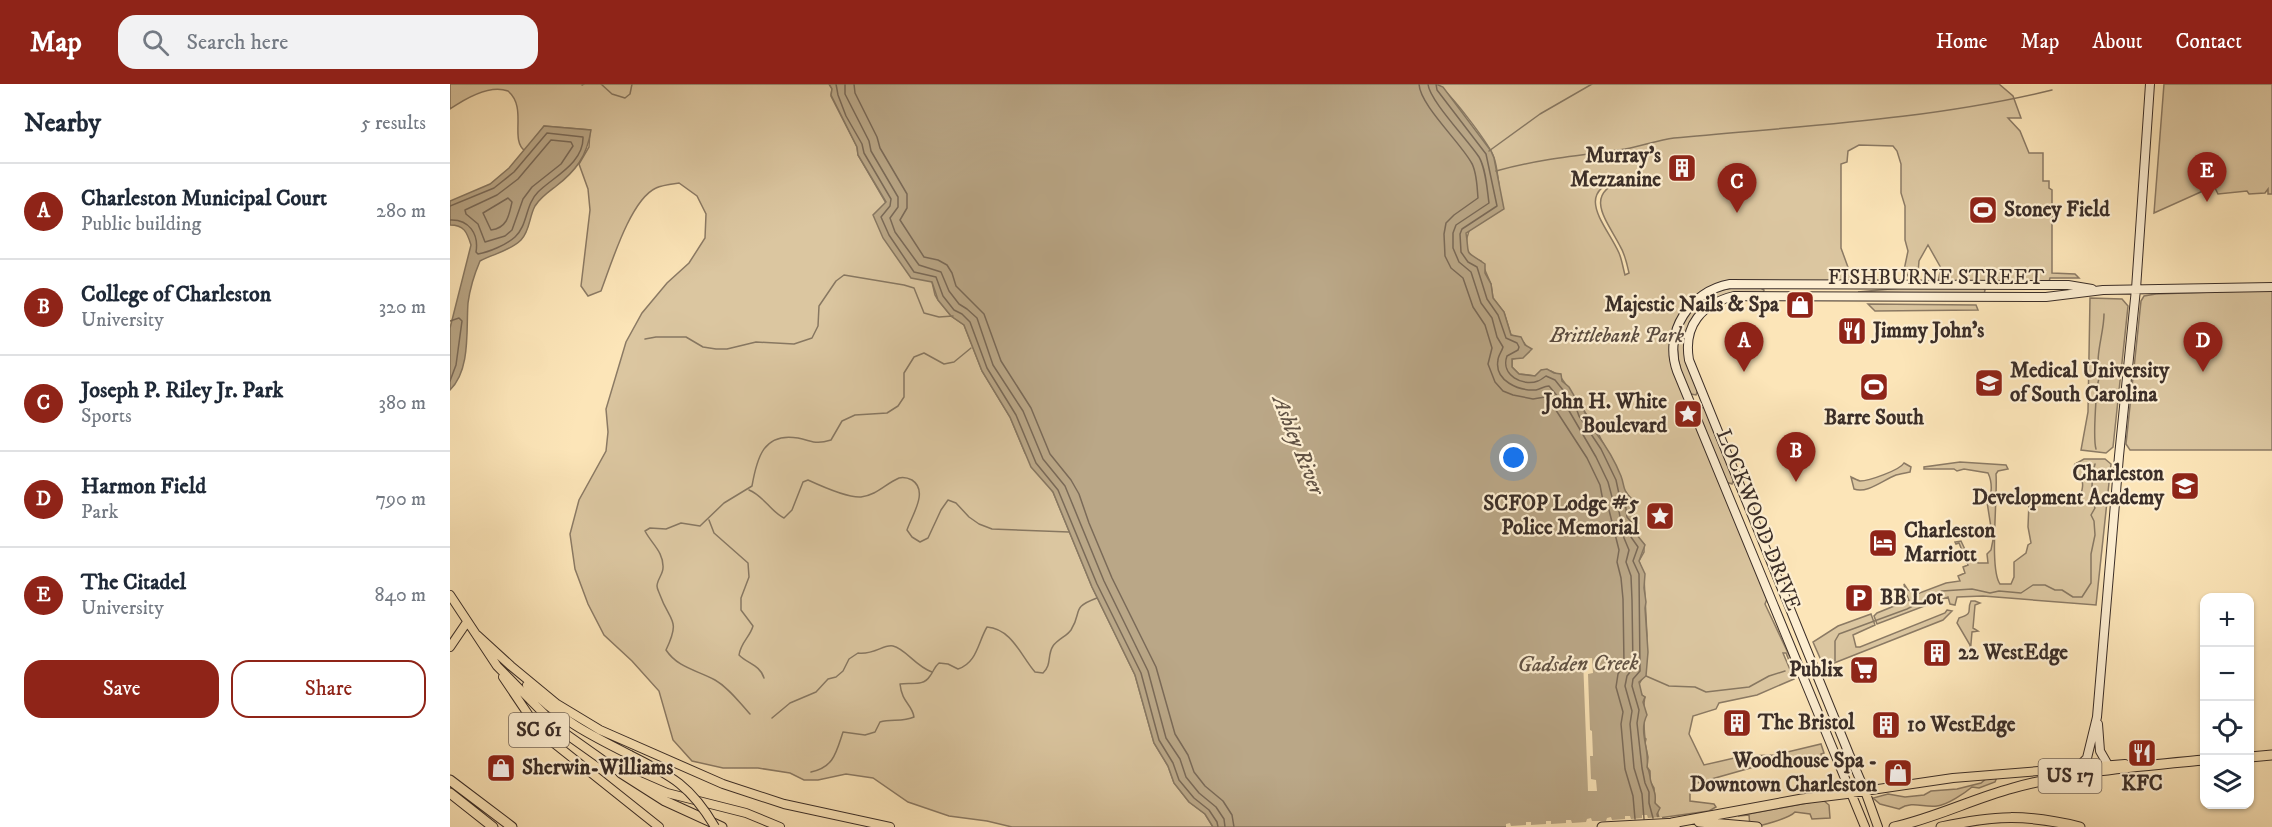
<!DOCTYPE html>
<html lang="en">
<head>
<meta charset="utf-8">
<style>
	:root { --surface:#fff; --page:#f2f2f3; --text:#1f2937; --muted:#747a83; --line:#e0e1e3; --accent:#8f2418 }
	body { margin:0; font-family:"IM FELL DW Pica",serif; background:var(--page); color:var(--text) }
	.controls { position:absolute; right:18px; bottom:18px; display:grid; overflow:hidden; border-radius:12px; box-shadow:0 2px 4px #0004 }
	.controls button { width:54px; height:54px; display:grid; place-items:center; padding:0; border:0; border-bottom:2px solid var(--line); background:var(--surface); color:var(--text); font:30px sans-serif }
	.you { position:absolute; left:1064px; top:374px; width:21px; height:21px; margin:-15px; border:4px solid #fff; border-radius:50%; background:#1a73e8; box-shadow:0 0 0 9px #1a73e833 }
	.badge { display:grid; place-items:center; width:39px; height:39px; border-radius:50%; background:var(--accent); color:#fff; font-size:20px; font-weight:700 }
	.pin { position:absolute; translate:-50% -50px; filter:drop-shadow(0 2px 3px #0008) }
	.pin::after { content:''; position:absolute; top:32px; width:21px; height:18px; background:inherit; clip-path:polygon(0 0,100% 0,50% 100%) }
	.list { margin:0; padding:0; list-style:none }
	h2 { display:flex; justify-content:space-between; align-items:center; height:78px; margin:0; padding:0 24px; font-size:26px }
	h2 small { font-size:20px; font-weight:400; color:var(--muted) }
	.list li { display:grid; grid-template-columns:39px 1fr auto; gap:18px; align-items:center; box-sizing:border-box; height:96px; padding:0 24px; border-top:2px solid var(--line) }
	.list b { display:block; font-size:22px; white-space:nowrap }
	.list p { margin:0; font-size:20px; white-space:nowrap; color:var(--muted) }
	.list em { font-size:20px; font-style:normal; color:var(--muted) }
	.actions { display:flex; gap:12px; padding:18px 24px }
	.actions a { flex:1; padding:14px 0; border:2px solid var(--accent); border-radius:18px; text-align:center; font-size:21px; color:var(--accent) }
	.actions .main { background:var(--accent); color:#fff }
	.icon { flex:none; width:33px; height:33px; fill:none; stroke:currentColor; stroke-width:2; stroke-linecap:round; stroke-linejoin:round }
	.map { position:relative; flex:none; width:1822px; height:743px; overflow:hidden }
	header { display:flex; align-items:center; gap:36px; box-sizing:border-box; height:84px; padding:0 30px; background:var(--accent); color:#fff }
	header strong { font-size:28px }
	nav { display:flex; gap:33px; margin-inline-start:auto; font-size:21px }
	.search { width:420px; height:54px; background:var(--page); display:flex; align-items:center; gap:15px; box-sizing:border-box; padding:0 21px; border-radius:18px; color:var(--muted); font-size:22px }
	main { display:flex }
	aside { flex:1; background:var(--surface) }
	.map>svg:first-child { display:block }
</style>
</head>
<body>
<header>
<strong>Map</strong>
<div class="search"><svg class="icon" aria-label="search" viewBox="0 0 24 24"><circle cx="10" cy="10" r="6"/><path d="M15 15l6 6"/></svg>Search here</div>
<nav><a>Home</a><a>Map</a><a>About</a><a>Contact</a></nav>
</header>
<main>
<aside>
<h2>Nearby<small>5 results</small></h2>
<ul class="list">
<li><span class="badge">A</span><div><b>Charleston Municipal Court</b><p>Public building</p></div><em>280 m</em></li>
<li><span class="badge">B</span><div><b>College of Charleston</b><p>University</p></div><em>320 m</em></li>
<li><span class="badge">C</span><div><b>Joseph P. Riley Jr. Park</b><p>Sports</p></div><em>380 m</em></li>
<li><span class="badge">D</span><div><b>Harmon Field</b><p>Park</p></div><em>790 m</em></li>
<li><span class="badge">E</span><div><b>The Citadel</b><p>University</p></div><em>840 m</em></li>
</ul>
<div class="actions"><a class="main">Save</a><a>Share</a></div>
</aside>
<div class="map">
<svg width="1822" height="743" viewBox="0 0 1822 743">
	<rect width="100%" height="100%" fill="#fce5b8"/>
	<filter id="stains"><feTurbulence type="fractalNoise" baseFrequency=".00333" numOctaves="4"/><feColorMatrix values="0 0 0 0 .2 0 0 0 0 .09 0 0 0 0 .02 0 0 0 .5 -.17"/></filter>
	<radialGradient id="worn" r=".72"><stop offset=".6" stop-color="#630" stop-opacity="0"/><stop offset="1" stop-color="#630" stop-opacity=".3"/></radialGradient>
	<path fill="#dbc6a0" stroke="#8b7a64" stroke-width="1.5" fill-rule="evenodd" d="M0,0h379l3,4 -1,8 26,51 1,8 74,127 3,13 3,5 13,16 13,9 18,46 28,46 15,36 28,39 39,95 43,88 19,68 14,23 6,17 15,19 16,12 8,13h-201l-25,-6 -38,-5 -41,-14 -35,-24 -27,-4 -28,6h-14l-14,-7 -32,-5h-35l-31,-7 -19,-21 -14,-49 -27,-30 -28,-26 -16,-31 -13,-35 -5,-35 9,-34 27,-49 2,-19 -2,-23 20,-67 16,-29 25,-30 22,-20 16,-25 1,-24 -9,-18 -18,-13c-7,1 -17,2 -23,5 -26,12 -45,77 -55,103l-13,5 -7,-10 9,-76 -2,-21 -9,-25 10,-17 1,-17 -46,-4 -19,25c-16,-12 3,-43 -17,-60 -18,-7 -42,7 -58,18z
		M986,0h563l14,12 8,22h-13l12,13 9,22h14v28h6v7l3,2v83l23,1 4,4h-29l-1,4h-111l3,-14 -13,-23 -9,16 -1,12 -3,4 -7,-1 -4,-6 4,-19 -3,-11v-34l-4,-13v-29l-4,-13 -4,-5 -34,-1 -11,6 -1,11 -6,2v84l12,33 -132,2c-36,10 -42,31 -50,64l96,252 -2,5 32,68 -3,1 -8,-20h-3l11,26 -37,16 -38,8 -3,6 -23,7 -4,18 15,31 39,-9 32,-1 46,-11 3,9 -3,1 1,4 -21,6 -47,3 -60,17 -4,6v11l24,3 2,3 -7,4 -50,7 -4,-15 -1,-15 -4,-7v-10l-3,-4 1,-10 -3,-14 1,-4 -1,-1c-1,-8 -2,-35 0,-41l-3,-2 -4,-9 4,-7 5,-43 -3,-59 -5,-16 5,-9v-8c-7,-6 -10,-12 -5,-21 -2,-3 -5,-5 -6,-8 -5,-10 5,-12 -9,-23 -4,-24 -20,-43 -28,-64 -5,-11 -14,-14 -15,-28 -16,-4 -14,-31 -39,-30l-7,6 -16,-2 -7,-7v-8l11,-2 6,-5c-2,-8 -9,-15 -18,-17l-7,-23 -11,-14 -2,-14 -10,-23c-37,-11 6,-59 18,-77 -2,-10 -2,-20 -6,-29 -6,-13 -44,-65 -57,-71zM1171,94l1,3c-40,13 -14,41 -2,65 5,8 7,18 9,27l-4,2c-2,-7 -3,-15 -6,-22 -13,-29 -47,-60 2,-75z
		M1714,0h108v110h-4v-5l-3,4 -16,1 -2,-3 -29,3 -4,-8 -60,27z
		M1309,203l5,3 -1,3c-29,2 -57,0 -73,30 -3,6 -6,15 -5,22 2,15 9,31 13,45l-2,5 -5,-1c-16,-28 -21,-63 3,-87 4,-4 9,-10 14,-12 17,-8 33,-8 51,-8z
		M1532,203l3,3 -1,4 -126,-2 43,-4z
		M1822,206v160h-142l-4,-6 15,-143 3,-5 12,-2z
		M1640,214l32,1 6,7 -15,141 -7,6 -25,-3 7,-38z
		M1418,220l108,1 2,5 -103,1z
		M1249,323l6,1 29,70 -2,6 -6,-2 -28,-69z
		M1634,375h21l6,5 -15,141 -113,-9 -26,1 -2,8 -5,-1 -2,-7 -71,27 -3,-8 3,-3 32,-13 -4,-9 -1,-7 4,6 9,4 29,-11 14,-2 -2,-5 7,-3 -2,-6 5,-2 -9,-22 -3,1 -1,-2 6,-1 8,17 7,1 2,4h10l-1,-9 4,-4 2,-10 -6,-38c6,-7 5,-21 1,-29l-24,-4 -7,2 -3,-2h-30v-2l36,-5 46,3 2,4 -10,2 -2,3c2,22 -7,95 4,110h11l3,-7v-15l12,-9 2,-8 3,-2 -3,-16 1,-25c9,-5 20,1 28,-5 7,4 13,5 23,0 6,-17 1,-17 -7,-29l2,-4z
		M1454,379l7,4 -1,5c-5,1 -10,2 -14,3 -13,5 -29,19 -42,14l-3,-12c2,1 6,3 9,4 9,0 40,-11 44,-18z
		M1521,517h4l5,2 -5,2 -2,23 5,3 -6,1 -2,23v-10l-13,-22 2,-5c16,-5 7,-7 12,-17z
		M1497,526l5,1 -9,9 -119,47 -11,-25 25,-16 33,-12 4,11 -22,10 3,12h4l85,-34z
		M1547,693l-2,5 -16,6 -7,-1c-7,6 -25,18 -35,19 -14,2 -24,-6 -38,3l-19,-5 -7,-6 15,-4 17,3 19,-2 7,-4 26,-2 24,-6 6,-5z
		M1373,716l6,5 1,13 -18,1 -2,-5 -15,-2c-5,6 -36,15 -45,15l-1,-12 -11,1z"/>
	<path fill="#baa787" stroke="#877761" stroke-width="1.5" d="M379,0h607l7,3 48,64 3,7 10,51 -38,24c4,25 -3,16 19,31v9l6,11 2,14 11,14 7,23 10,2 4,8 7,4 -9,9 -11,1v8l7,7 16,2 6,-6 6,-1 7,4 7,1 1,7 7,6 7,12h5c1,12 8,23 17,29l-2,5c10,13 19,28 25,43 4,11 1,13 10,22l2,17 6,2 -2,18 8,10 -6,16 6,13 -1,14 2,14 -1,6 3,44 -2,24 -7,6 3,13 3,2 -2,5 4,13c-9,17 3,34 0,52 4,6 2,9 4,15 3,10 5,10 4,21l5,5 -3,6 3,13h-447l-8,-13 -16,-12 -15,-19 -6,-17 -14,-23 -19,-68 -43,-88 -39,-95 -22,-25 -21,-50 -28,-46 -18,-46 -13,-9 -13,-16 -6,-18 -21,-4 -28,-40 -10,-23 13,-13 -28,-47 -1,-8 -26,-52 1,-6z
		M94,42l47,4c-4,26 -15,41 -36,57 -8,6 -15,11 -20,19 -6,11 -5,25 -14,34 -11,11 -28,14 -41,21 -6,14 -10,27 -12,42 -2,26 3,67 -18,87v-62l21,-83c-4,-13 -7,-20 -21,-20v-24l40,-17 19,-16z"/>
	<path fill="#fce5b8" d="M1142,574l1,15 -5,1 2,56 2,1 1,25h-3l1,23 5,1 1,11h-9l-5,-132z
		M1192,731h5l1,3 14,-1 1,10h-162h5v-3l4,-1 1,3 15,-1v-3h5v3l15,-1v-3h5v3l15,-1v-3h5l1,3 14,-1 1,-3 4,-1 1,3h14l1,-3 4,-1 1,3 13,-1v-3h5l1,3 11,-1z"/>
	<g fill="none" stroke-linecap="round" stroke-linejoin="round">
		<path stroke="#7a6a58" stroke-width="1.5" d="M386,0l2,11 8,21 16,28 2,9 27,46 -1,7 -9,11 8,18 25,37 22,5 7,19 11,14 8,4 8,8 17,46 29,47 20,48 22,27 39,94 44,89 18,67 14,23 6,17 15,18 15,12 8,12 1,5
			M395,0v10l24,47 2,10 27,46v10l-8,11 5,14 24,33 22,7 8,19 10,13 8,5 10,9 16,47 30,46 20,48 22,27 39,95 44,90 18,67 14,21 6,18 13,16 17,14 8,12 1,8
			M404,0l1,9 22,44 3,11 27,46v14l-7,12 24,37 14,3 9,5 5,8 4,13 28,28 17,47 30,47 19,46 21,26 8,14 10,29 23,55 44,89 19,67 13,21 6,17 11,14 18,15 9,14 2,12
			M969,0c1,21 40,57 52,78 6,9 6,25 7,36l-24,17 -8,8 -2,11 1,22 6,12 12,10 10,29 12,18 7,23 -4,16 7,18 8,9 10,4 20,4 12,-2 5,4 37,57 13,27 3,16 6,9 10,40 -2,12 4,16 2,21 1,65 -6,10 -2,13 7,25 -2,12 4,45 8,27 2,23
			M978,0c1,16 40,56 51,73 7,12 8,32 10,46l-33,22 -3,8v15l6,14 12,10 10,31 11,15 5,19 6,10c-1,4 -5,9 -5,13 -4,21 21,31 38,30 5,-1 8,-4 13,-4l19,23 28,48 12,25 4,15 6,9 6,32 5,12 -3,12 5,14 1,24 1,68 -6,8 -2,10 7,25 -2,13 4,44 8,26 2,25
			M986,0l1,6 49,64 11,52 -35,23 -2,5 1,18 7,10 9,5 10,32 11,16 8,23 11,5 2,4 -1,3 -11,6c-7,19 16,31 31,25 1,0 8,-5 8,-5l9,4 20,25 4,11 22,33 15,31 3,14 6,7 2,16 5,6 -1,14 7,10 -5,14 6,13 1,97 -7,8 -1,7 7,24 -2,13 5,45 3,15 4,9v11l4,15
			M101,56l20,2 2,4 -12,18 -29,23 -9,12 -11,31 -7,6 -20,6 -7,-18 -12,-10 -1,-4 32,-15 21,-16z
			M58,114l4,4c-3,14 -5,26 -21,28l-8,-17z
			M0,122l44,-18 20,-16 33,-39 36,4c1,26 -30,40 -45,55 -13,13 -10,33 -23,45 -9,8 -26,15 -37,17l-2,-2c3,-18 -7,-33 -26,-32
			M0,237l9,-3 3,3 -6,44 -6,16"/>
		<path stroke="#877761" stroke-width="1.5" d="M151,0l11,10 13,4 5,-4 2,-10
			M132,1l2,-1
			M1039,67l51,-37 52,-30
			M1046,87c43,-12 86,-16 129,-22 17,-3 33,-9 49,-11 126,-12 255,-18 378,-48
			M195,255l11,-2h30l17,10 13,2h11l29,-7 38,2 18,-6 6,-12 1,-20 17,-25 8,-6 60,10 10,3 10,25 15,4 14,-1
			M1646,365c-3,-10 0,-67 4,-73 -6,-20 4,-42 4,-62
			M299,406c15,6 21,21 35,28l8,-8 11,-28 5,-2c13,6 40,18 53,17 16,-2 24,-13 38,-19 4,-1 9,0 13,2 17,11 0,35 -5,50l5,7 8,5 8,-4 13,-28 7,-10 8,3 13,14 10,7 13,5 77,3
			M259,436l5,13 34,30 1,14 -8,21v12l12,16c-3,11 -12,16 -14,29 9,9 21,10 25,23
			M1385,577v-20l4,-7 68,-25 35,-18 30,-2 18,4 9,-2 22,2 12,-8h12l10,5h7l11,7h9l9,-14v-29l4,-19 -1,-14 -3,-6 4,-7c-5,-10 -3,-33 0,-44
			M1196,592l23,10 26,1 11,5 43,-5 20,-11 16,-5
			M300,630c-11,-12 -21,-26 -35,-34 -18,-10 -37,-12 -49,-30 15,-32 4,-27 -6,-55 -1,-3 -3,-6 -3,-9 0,-6 6,-12 6,-18 1,-16 -12,-25 -18,-37l5,-3 16,1 15,-6 19,3 24,-23 28,-17c5,-29 12,-54 46,-48 15,3 17,7 33,2l11,-19 13,-6 32,-2 11,-7 6,-9v-24l10,-16 10,-4 20,11 10,-2 17,-14
			M322,634l18,-15 26,-11 12,-13 8,-2 7,-6 6,-12 9,-6c17,2 25,-9 35,-7 13,3 22,20 39,26
			M361,688c23,-5 25,-19 32,-40l22,3 10,-3 5,-10c12,-3 23,0 34,-5 -2,-13 -12,-14 -14,-33 11,-2 23,3 30,-8 4,-5 4,-9 9,-13l9,1 10,5c19,-6 20,-27 29,-42 25,2 34,29 48,45l8,1c9,-8 4,-18 10,-27 5,-7 14,-10 18,-16 12,-19 -1,-22 26,-32"/>
		<g stroke="#3b2e28" stroke-width="10">
			<path id="secondary" d="M1648,640l2,27 8,14
				M1629,682l8,-8 10,-41 22,-261 17,-167 14,-205
				M1415,707l-16,-37 -160,-394c-6,-35 13,-56 45,-64l312,1 57,-7 169,-3
				M1401,709l-174,-422c-14,-39 13,-80 53,-87l338,1 24,4"/>
		</g>
		<g stroke="#3b2e28" stroke-width="10">
			<path id="primary" d="M0,511l47,71 62,63 62,44 46,20 79,20 34,14
				M27,551l34,31 46,38 43,26 123,54 61,20 106,23
				M0,563l17,-25
				M53,593l37,55 119,95
				M77,601c29,33 65,51 103,70
				M1415,707l13,36
				M1415,743l-14,-34 102,-15 172,-14"/>
		</g>
		<g stroke="#3b2e28" stroke-width="11">
			<path id="highway" d="M1800,673l22,-2
				M171,689l44,28 57,26
				M0,696l62,47
				M0,709l43,34
				M1249,738l58,5
				M1222,739l130,-24 49,-6
				M1152,743l75,-4
				M1444,743c41,-9 78,-28 119,-39 62,-17 127,-22 191,-28
				M1491,743c54,-12 85,-13 139,0"/>
		</g>
		<use href="#secondary" stroke="#fdeed1" stroke-width="8"/>
		<use href="#primary" stroke="#fce5b8" stroke-width="8"/>
		<use href="#highway" stroke="#fce5b8" stroke-width="9"/>
		<g stroke="#3b2e28" stroke-width="10" stroke-linecap="butt">
			<path id="primary-bridge" d="M180,671c42,21 61,31 85,72"/>
		</g>
		<use href="#primary-bridge" stroke="#fce5b8" stroke-width="8"/>
	</g>
	<defs>
		<g id="building-square" transform="scale(1.5)"><rect x="-9" y="-9" width="18" height="18" rx="4" fill="#8f2418" stroke="#fdeed1"/><path d="M-4-6H4V6H1V3H-1V6H-4ZM-2.5-4.3h1.7v1.8h-1.7ZM.8-4.3h1.7v1.8H.8ZM-2.5-1h1.7V.8h-1.7ZM.8-1h1.7V.8H.8Z" fill="#fff"/></g>
		<g id="stadium-square" transform="scale(1.5)"><rect x="-9" y="-9" width="18" height="18" rx="4" fill="#8f2418" stroke="#fdeed1"/><path d="M0-5a6.5 5 0 1 0 0 10a6.5 5 0 1 0 0-10ZM-3.5-1.8h7v3.6h-7Z" fill="#fff"/></g>
		<g id="shop-square" transform="scale(1.5)"><rect x="-9" y="-9" width="18" height="18" rx="4" fill="#8f2418" stroke="#fdeed1"/><path d="M-5-2.5h2.3a2.7 3.5 0 0 1 5.4 0H5L5.5 6h-11ZM-1.5-2.5h3a1.5 2.3 0 0 0-3 0Z" fill="#fff"/></g>
		<g id="restaurant-square" transform="scale(1.5)"><rect x="-9" y="-9" width="18" height="18" rx="4" fill="#8f2418" stroke="#fdeed1"/><path d="M-5-6h1v4h1v-4h1v4h1v-4h1v5L-1.5 .5V6h-2V.5L-5-1ZM5-6V6H3V1.5H1.5Q1.5-4 5-6Z" fill="#fff"/></g>
		<g id="university-square" transform="scale(1.5)"><rect x="-9" y="-9" width="18" height="18" rx="4" fill="#8f2418" stroke="#fdeed1"/><path d="M0-5L7-2L0 1L-7-2ZM-4 1L0 2.5L4 1V4Q0 6-4 4Z" fill="#fff"/></g>
		<g id="sight-square" transform="scale(1.5)"><rect x="-9" y="-9" width="18" height="18" rx="4" fill="#8f2418" stroke="#fdeed1"/><path d="M0-6L1.8-2.2L6-1.7L2.9 1.2L3.7 5.4L0 3.3L-3.7 5.4L-2.9 1.2L-6-1.7L-1.8-2.2Z" fill="#fff"/></g>
		<g id="school-square" transform="scale(1.5)"><rect x="-9" y="-9" width="18" height="18" rx="4" fill="#8f2418" stroke="#fdeed1"/><path d="M0-5L7-2L0 1L-7-2ZM-4 1L0 2.5L4 1V4Q0 6-4 4Z" fill="#fff"/></g>
		<g id="hotel-square" transform="scale(1.5)"><rect x="-9" y="-9" width="18" height="18" rx="4" fill="#8f2418" stroke="#fdeed1"/><path d="M-6-4.5h1.5V1H6V5H4.5V3h-9V5H-6ZM-4 0a1.8 1.8 0 1 1 3.6 0ZM.5 0V-2.5h3Q6-2.5 6 0Z" fill="#fff"/></g>
		<g id="parking-square" transform="scale(1.5)"><rect x="-9" y="-9" width="18" height="18" rx="4" fill="#8f2418" stroke="#fdeed1"/><path d="M-3.5-5.5H1a3.5 3.5 0 0 1 0 7H-1V5.5H-3.5ZM-1-3.4V-.6H.8a1.4 1.4 0 0 0 0-2.8Z" fill="#fff"/></g>
		<g id="supermarket-square" transform="scale(1.5)"><rect x="-9" y="-9" width="18" height="18" rx="4" fill="#8f2418" stroke="#fdeed1"/><path d="M-6-5.5h2.5l.6 2H6L4.5 2H-2.5L-4.4-4H-6ZM-1.5 3.2a1.3 1.3 0 1 0 .1 0ZM3 3.2a1.3 1.3 0 1 0 .1 0Z" fill="#fff"/></g>
	</defs>
	<g fill-rule="evenodd">
		<use href="#building-square" x="1232" y="84"/>
		<use href="#stadium-square" x="1533" y="126"/>
		<use href="#shop-square" x="1350" y="221"/>
		<use href="#restaurant-square" x="1402" y="247"/>
		<use href="#university-square" x="1539" y="299"/>
		<use href="#stadium-square" x="1424" y="303"/>
		<use href="#sight-square" x="1238" y="330"/>
		<use href="#school-square" x="1735" y="402"/>
		<use href="#sight-square" x="1210" y="432"/>
		<use href="#hotel-square" x="1433" y="459"/>
		<use href="#parking-square" x="1409" y="514"/>
		<use href="#building-square" x="1487" y="569"/>
		<use href="#supermarket-square" x="1414" y="586"/>
		<use href="#building-square" x="1287" y="639"/>
		<use href="#building-square" x="1436" y="641"/>
		<use href="#restaurant-square" x="1692" y="669"/>
		<use href="#shop-square" x="51" y="684"/>
		<use href="#shop-square" x="1448" y="689"/>
	</g>
	<g text-anchor="middle" dominant-baseline="central" stroke-width="4.5" stroke-linejoin="round" paint-order="stroke">
		<g fill="#fdeed1" stroke="#75685b" stroke-width="1.5">
			<rect x="59" y="629" width="60" height="34" rx="4.5"/>
			<rect x="1588.5" y="675" width="63" height="34" rx="4.5"/>
		</g>
		<g font-size="20" font-weight="bold" fill="#3b2e28">
			<text x="89" y="646">SC 61</text>
			<text x="1620" y="692">US 17</text>
		</g>
		<g font-size="21" font-weight="bold" fill="#3b2e28" stroke="#fdeed1" text-anchor="start">
			<text x="1211" y="72" text-anchor="end">Murray's<tspan x="1211" dy="24">Mezzanine</tspan></text>
			<text x="1554" y="126">Stoney Field</text>
			<text x="1329" y="221" text-anchor="end">Majestic Nails &amp; Spa</text>
			<text x="1423" y="247">Jimmy John's</text>
			<text x="1560" y="287">Medical University<tspan x="1560" dy="24">of South Carolina</tspan></text>
			<text x="1217" y="318" text-anchor="end">John H. White<tspan x="1217" dy="24">Boulevard</tspan></text>
			<text x="1424" y="334" text-anchor="middle">Barre South</text>
			<text x="1714" y="390" text-anchor="end">Charleston<tspan x="1714" dy="24">Development Academy</tspan></text>
			<text x="1189" y="420" text-anchor="end">SCFOP Lodge #5<tspan x="1189" dy="24">Police Memorial</tspan></text>
			<text x="1454" y="447">Charleston<tspan x="1454" dy="24">Marriott</tspan></text>
			<text x="1430" y="514">BB Lot</text>
			<text x="1508" y="569">22 WestEdge</text>
			<text x="1393" y="586" text-anchor="end">Publix</text>
			<text x="1308" y="639">The Bristol</text>
			<text x="1457" y="641">10 WestEdge</text>
			<text x="1427" y="677" text-anchor="end">Woodhouse Spa -<tspan x="1427" dy="24">Downtown Charleston</tspan></text>
			<text x="72" y="684">Sherwin-Williams</text>
			<text x="1692" y="700" text-anchor="middle">KFC</text>
		</g>
		<g font-size="21" fill="#3b2e28" stroke="#fdeed1">
			<text x="1486" y="194">FISHBURNE STREET</text>
			<text transform="translate(1308 436) rotate(68)">LOCKWOOD DRIVE</text>
		</g>
		<g font-size="21" font-style="italic" fill="#5b4c40" stroke="#fdeed1">
			<text x="1167" y="252">Brittlebank Park</text>
		</g>
		<g font-size="22" font-style="italic" fill="#615244" stroke="#fdeed1">
			<text transform="translate(848 361) rotate(68)">Ashley River</text>
			<text transform="translate(1128 580) rotate(-1)">Gadsden Creek</text>
		</g>
	</g>
	<rect width="100%" height="100%" filter="url(#stains)"/>
	<rect width="100%" height="100%" fill="url(#worn)"/>
</svg>
<div class="controls">
<button>+</button>
<button>−</button>
<button><svg class="icon" aria-label="locate" viewBox="0 0 24 24"><circle cx="12" cy="12" r="6"/><path d="M12 2v4M12 18v4M2 12h4M18 12h4"/></svg></button>
<button><svg class="icon" aria-label="layers" viewBox="0 0 24 24"><path d="M12 4l9 5-9 5-9-5zM3 14l9 5 9-5"/></svg></button>
</div>
<div class="you"></div>
<div class="pin badge" style="left:1294px;top:288px">A</div>
<div class="pin badge" style="left:1346px;top:398px">B</div>
<div class="pin badge" style="left:1287px;top:129px">C</div>
<div class="pin badge" style="left:1753px;top:288px">D</div>
<div class="pin badge" style="left:1757px;top:118px">E</div>
</div>
</main>
</body>
</html>
